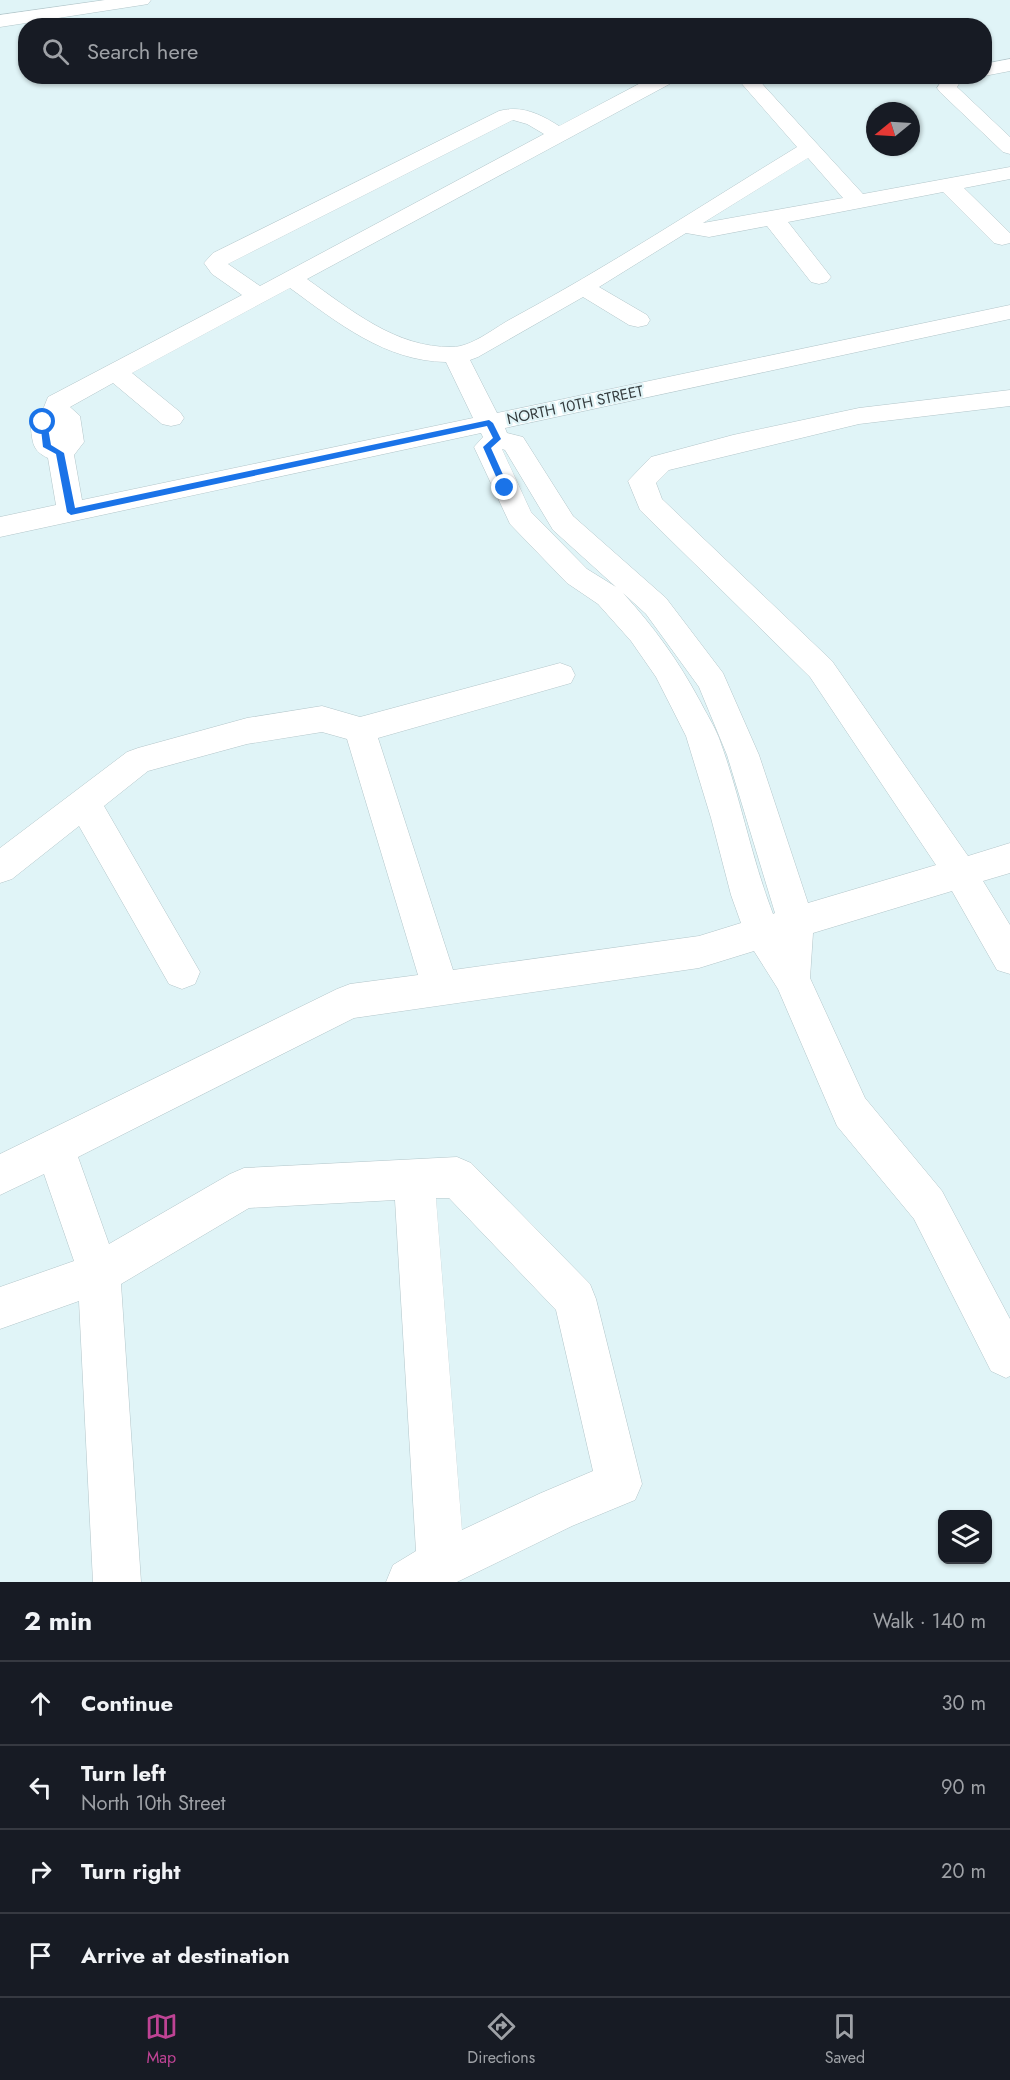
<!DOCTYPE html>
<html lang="en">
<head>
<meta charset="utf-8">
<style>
	:root { --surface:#171b24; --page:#20242c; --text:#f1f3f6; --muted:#9ea1a6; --line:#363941; --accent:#be4394 }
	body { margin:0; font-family:Jost,sans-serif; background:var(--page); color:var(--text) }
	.controls { position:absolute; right:18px; bottom:18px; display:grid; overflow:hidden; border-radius:12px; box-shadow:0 2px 4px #0004 }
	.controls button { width:54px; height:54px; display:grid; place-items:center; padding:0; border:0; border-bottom:2px solid var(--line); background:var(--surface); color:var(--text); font:30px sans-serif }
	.compass { position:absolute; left:866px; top:102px; width:54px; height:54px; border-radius:50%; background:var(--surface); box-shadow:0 2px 4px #0004; rotate:252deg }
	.stop { position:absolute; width:18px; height:18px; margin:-14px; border:4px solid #1a73e8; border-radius:50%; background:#fff }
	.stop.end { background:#1a73e8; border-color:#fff; box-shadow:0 2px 6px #0008 }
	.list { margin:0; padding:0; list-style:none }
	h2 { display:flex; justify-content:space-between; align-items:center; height:78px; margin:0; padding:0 24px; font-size:26px }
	h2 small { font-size:20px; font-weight:400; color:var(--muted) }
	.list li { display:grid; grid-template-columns:39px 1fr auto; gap:18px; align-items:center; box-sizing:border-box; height:84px; padding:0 24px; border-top:2px solid var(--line) }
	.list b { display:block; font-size:22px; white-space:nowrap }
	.list p { margin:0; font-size:20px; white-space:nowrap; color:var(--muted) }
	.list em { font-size:20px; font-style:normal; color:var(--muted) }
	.icon { flex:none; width:33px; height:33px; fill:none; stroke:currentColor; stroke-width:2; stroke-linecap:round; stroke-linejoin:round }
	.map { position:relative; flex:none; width:1010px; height:1582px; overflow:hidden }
	.search { position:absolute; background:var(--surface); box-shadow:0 2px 4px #0004; left:18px; right:18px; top:18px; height:66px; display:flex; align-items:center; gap:15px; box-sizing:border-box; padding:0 21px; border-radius:24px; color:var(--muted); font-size:22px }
	.sheet { height:414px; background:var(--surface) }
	nav { display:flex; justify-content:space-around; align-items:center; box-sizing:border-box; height:84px; border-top:2px solid var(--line); background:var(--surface); font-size:16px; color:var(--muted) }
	nav a { display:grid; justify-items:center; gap:3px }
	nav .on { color:var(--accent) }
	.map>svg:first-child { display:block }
</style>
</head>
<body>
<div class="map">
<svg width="1010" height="1582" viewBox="0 0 1010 1582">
	<rect width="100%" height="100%" fill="#e0f4f7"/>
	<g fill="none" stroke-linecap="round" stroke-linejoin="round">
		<g stroke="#b3c6ca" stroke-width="1">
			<path id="minor" d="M105,0h46l-3,4 -6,1 -142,22v-12z
				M1010,59v12l-26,5v-12z
				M654,76h25l-2,4 -370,199c44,31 89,69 145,68 19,0 41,-18 57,-27 99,-53 193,-115 288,-173l-62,-71h20l108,118 147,-27v12l-46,9 46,45v10l-8,2 -8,-2 -51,-51 -155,30 43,55 -4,5 -8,2 -8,-2 -44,-56 -58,11 -23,-4 -87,54 48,28 3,5 -3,5 -9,2 -9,-2 -46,-28 -105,60 -8,3 27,53 513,-108v14l-505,109 2,5 16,4 50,79 93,82 57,75 36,82 49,148 128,-38 -126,-188 -170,-167 -12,-29 23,-24 82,-22 126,-27 151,-18v16l-151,18 -190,46 -13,13 6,16 170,162 136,195 42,-13v30l-27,8 27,44v49l-13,-4 -45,-79 -139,42 -3,45 55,120 77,93 68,128v57l-4,2 -15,-7 -77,-152 -77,-93 -59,-137 -24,-38 -55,17 -345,50 -276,139 31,87 121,-70 14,-6 213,-11 14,6 119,121 6,15 46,185 -7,16 -63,26 -115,56h-71l7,-17 23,-14 -21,-351 -146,8 -128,76 20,298h-48l-14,-281 -79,28v-42l74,-26 -30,-87 -44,21v-41l337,-165 13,-5 68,-9 -71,-236 -25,-7 -75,12 -99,27 -44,35 96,166 -5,12 -13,5 -13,-5 -90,-158 -67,53 -12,4v-35l127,-96 11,-4 109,-30 75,-12 38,11 200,-54 11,4 4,8 -4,8 -193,55 75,232 246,-34 42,-13 -10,-28 -20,-77 -25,-82 -30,-59 -25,-36 -33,-37 -31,-21 -57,-59 -36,-77 9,-10 -2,-4 -481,104v-20l56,-12 -8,-47c-18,-8 -15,-19 -18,-36l14,-15 4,-10 194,-102 -30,-21 -8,-11 9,-10 286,-142c23,-6 41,3 60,15zM513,120l14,4 17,10 -284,152 -32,-22zM808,158l35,40 -140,25zM290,288c48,35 95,73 156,74l27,56 -391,82 -8,-45 10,-13 -4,-26 -10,-9 43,-24 49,41 9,2 9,-2 4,-6 -4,-6 -48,-39zM502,449l3,1 48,80 63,57 -29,-18 -56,-57zM623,593l23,21 53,73 28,68 48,158 -2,1c-22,-57 -33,-119 -54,-176 -5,-13 -13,-25 -19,-37 -22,-41 -46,-74 -77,-108zM436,1198h13l107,112 37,161 -52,22 -79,37z
				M945,76h19l-7,11 53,50v17l-7,-2 -63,-60 -3,-4z"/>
		</g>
		<use href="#minor" fill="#fff" fill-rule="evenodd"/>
	</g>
	<path fill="#1a73e8" d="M40,420l7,2 4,23 13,8 11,55 414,-88 4,3 8,16 -10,9 18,40 -7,2 -19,-43 10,-9 -6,-12 -416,89 -4,-3 -11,-58 -13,-7z"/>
	<g text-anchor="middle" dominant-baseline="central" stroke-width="4.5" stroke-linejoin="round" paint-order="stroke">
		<g font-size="15" fill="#333a3c" stroke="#e0f4f7">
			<text transform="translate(575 405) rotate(-12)">NORTH 10TH STREET</text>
		</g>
	</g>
</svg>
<div class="controls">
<button><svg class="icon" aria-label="layers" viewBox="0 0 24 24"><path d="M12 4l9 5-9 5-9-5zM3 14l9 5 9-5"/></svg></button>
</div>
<svg class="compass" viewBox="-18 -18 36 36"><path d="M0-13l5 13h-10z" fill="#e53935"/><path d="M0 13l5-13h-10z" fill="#9ea1a6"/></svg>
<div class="stop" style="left:43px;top:422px"></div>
<div class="stop end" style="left:505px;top:488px"></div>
<div class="search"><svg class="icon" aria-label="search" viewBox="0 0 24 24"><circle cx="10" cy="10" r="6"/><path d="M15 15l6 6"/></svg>Search here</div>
</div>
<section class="sheet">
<h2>2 min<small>Walk · 140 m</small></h2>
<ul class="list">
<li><svg class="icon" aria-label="ahead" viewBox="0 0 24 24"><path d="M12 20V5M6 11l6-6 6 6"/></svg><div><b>Continue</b></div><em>30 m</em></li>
<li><svg class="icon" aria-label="left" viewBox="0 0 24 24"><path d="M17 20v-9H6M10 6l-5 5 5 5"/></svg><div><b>Turn left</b><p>North 10th Street</p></div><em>90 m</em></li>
<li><svg class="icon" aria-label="right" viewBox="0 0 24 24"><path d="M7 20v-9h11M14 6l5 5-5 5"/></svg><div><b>Turn right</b></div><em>20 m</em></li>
<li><svg class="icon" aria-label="arrive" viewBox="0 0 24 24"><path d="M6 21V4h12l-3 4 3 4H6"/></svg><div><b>Arrive at destination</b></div></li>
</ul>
</section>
<nav>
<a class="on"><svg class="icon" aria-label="map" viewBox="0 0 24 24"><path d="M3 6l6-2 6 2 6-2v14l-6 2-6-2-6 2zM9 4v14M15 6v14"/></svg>Map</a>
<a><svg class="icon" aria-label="directions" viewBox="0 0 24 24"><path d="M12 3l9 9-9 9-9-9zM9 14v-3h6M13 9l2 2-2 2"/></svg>Directions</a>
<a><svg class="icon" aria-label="saved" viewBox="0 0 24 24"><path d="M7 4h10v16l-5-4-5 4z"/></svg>Saved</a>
</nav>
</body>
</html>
